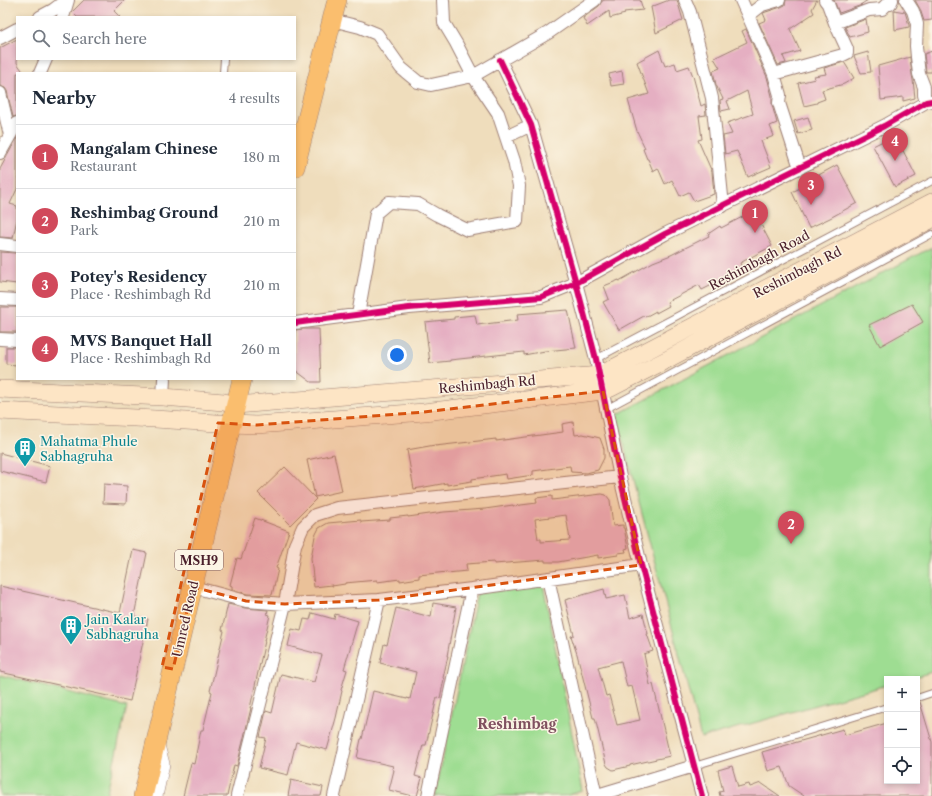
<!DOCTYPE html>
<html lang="en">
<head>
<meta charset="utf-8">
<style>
	:root { --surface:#fff; --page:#f2f2f3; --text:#1f2937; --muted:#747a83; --line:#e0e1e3; --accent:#d1495b }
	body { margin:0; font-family:"Libre Caslon Text",serif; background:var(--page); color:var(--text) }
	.controls { position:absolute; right:12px; bottom:12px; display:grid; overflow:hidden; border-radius:0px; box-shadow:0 2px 6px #0003 }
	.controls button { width:36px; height:36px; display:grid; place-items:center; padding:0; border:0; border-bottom:1px solid var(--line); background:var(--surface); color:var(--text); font:20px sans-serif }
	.you { position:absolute; left:397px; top:355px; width:14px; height:14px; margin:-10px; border:3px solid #fff; border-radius:50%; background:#1a73e8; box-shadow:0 0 0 6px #1a73e833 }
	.badge { display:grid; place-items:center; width:26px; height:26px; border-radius:50%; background:var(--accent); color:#fff; font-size:13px; font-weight:700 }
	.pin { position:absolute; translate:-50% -33px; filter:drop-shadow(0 1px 2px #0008) }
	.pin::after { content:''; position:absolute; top:21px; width:14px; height:12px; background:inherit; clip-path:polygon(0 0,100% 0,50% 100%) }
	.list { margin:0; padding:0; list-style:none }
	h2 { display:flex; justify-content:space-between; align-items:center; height:52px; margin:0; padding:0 16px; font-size:17px }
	h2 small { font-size:13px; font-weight:400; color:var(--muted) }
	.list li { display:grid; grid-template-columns:26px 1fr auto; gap:12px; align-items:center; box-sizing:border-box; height:64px; padding:0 16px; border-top:1px solid var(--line) }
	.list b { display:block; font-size:15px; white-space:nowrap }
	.list p { margin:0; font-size:13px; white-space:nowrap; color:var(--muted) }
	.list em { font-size:13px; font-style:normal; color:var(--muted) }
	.icon { flex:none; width:22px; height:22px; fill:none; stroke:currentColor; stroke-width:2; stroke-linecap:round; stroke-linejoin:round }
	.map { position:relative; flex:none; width:932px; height:796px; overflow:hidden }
	.search { position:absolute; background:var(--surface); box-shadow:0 2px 6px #0003; left:16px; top:16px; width:280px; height:44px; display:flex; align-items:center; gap:10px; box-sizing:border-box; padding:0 14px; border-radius:0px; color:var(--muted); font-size:15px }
	.panel { position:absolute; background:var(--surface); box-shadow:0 2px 6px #0003; left:16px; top:72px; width:280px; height:308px; border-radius:0px }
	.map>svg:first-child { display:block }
</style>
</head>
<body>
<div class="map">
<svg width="932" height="796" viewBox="0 0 932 796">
	<rect width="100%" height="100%" fill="#fcf5e5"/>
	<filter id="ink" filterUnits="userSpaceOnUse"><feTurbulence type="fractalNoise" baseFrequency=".025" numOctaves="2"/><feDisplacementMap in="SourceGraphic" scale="8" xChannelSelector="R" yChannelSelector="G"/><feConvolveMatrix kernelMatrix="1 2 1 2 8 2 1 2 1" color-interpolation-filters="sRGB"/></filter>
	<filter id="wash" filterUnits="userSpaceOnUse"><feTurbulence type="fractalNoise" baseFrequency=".012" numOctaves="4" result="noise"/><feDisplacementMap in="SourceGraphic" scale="16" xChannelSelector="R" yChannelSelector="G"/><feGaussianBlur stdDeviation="0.9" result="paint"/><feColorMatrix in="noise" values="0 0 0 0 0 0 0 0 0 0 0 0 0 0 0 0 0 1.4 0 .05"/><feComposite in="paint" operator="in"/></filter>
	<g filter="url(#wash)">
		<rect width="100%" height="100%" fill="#efddbc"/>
		<path fill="#9edd92" stroke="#747e5e" d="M932,247v425l-24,7h-21v6l-186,53 -85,-323z
			M543,584l40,207 -18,5h-130l42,-203z
			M0,675l127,32 -21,89h-106z"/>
		<g id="blocks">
			<path fill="#e5afc2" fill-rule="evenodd" d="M84,0h41l-11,11 6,6h-43l-5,-5z
				M605,0h35l3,10 -19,2 1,2 -15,4 -1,-7 -22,15 -4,-8 16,-12 3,-5z
				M669,0h8l6,20 -27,13 -5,-26z
				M786,0h31l-5,9 2,4 -24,16 10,22 -17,5 3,7 -8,2 -19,-42 7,-3 -3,-7 18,-6 4,-2z
				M834,0h34l-8,5h2l-23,8z
				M915,0h17v20l-8,1 -4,-12z
				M894,10l11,2 4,13v2l-14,3z
				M866,19l2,13 -18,5 -5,-10z
				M746,29l21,48 5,19v9l5,18 -7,3 4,10 -13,5 10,26 -23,10 -11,-26 -12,3 -2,-18 9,-2 -5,-11 26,-9 -6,-23 -20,10 3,8 -9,2 -1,-11 3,-1 -7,-14 -3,-14 7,-3 -6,-10 33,-16 -5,-11z
				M17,39v24l7,10h-7v43l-4,1 -6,-26 -2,-3 -5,-2v-38z
				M659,50l6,16 10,-3 2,7 12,-4 4,10 8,30 4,-2 1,11 -7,1 3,23 -4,1 14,32 2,22 -20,7 -5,-9 -9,4 -8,-16 -7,4 -7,-16 -5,3 -5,-12h-1l-4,-10 2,-1 -8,-17 -9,-31 21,-6 -12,-32z
				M932,51v21h-6l-2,-18z
				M868,52l3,20 -10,1 -7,-17z
				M910,57l2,18 1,5 2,18 -12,3v-4l-22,3 -3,-34z
				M844,62l10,16 -10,6 -22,6 3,9 -8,3v1l-13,3 -6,-23 17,-4 -1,-3 12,-2 -2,-6z
				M622,71l2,13 -13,2 -2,-12z
				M808,117l4,13 -14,4 -4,-13z
				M895,135l21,41 -21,11 -22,-41z
				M17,138v51l-7,15 7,2v13l-4,19 -13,-1v-68z
				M837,165l20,38 -27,15 -21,10 -17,-36 25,-12 -2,-3z
				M754,211l18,35 -32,17 2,5 -20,11v1l-20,10 -3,-5 -32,17 2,4 -13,7v-2l-11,6 -1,-1 -25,14 -16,-28 6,-3 -5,-13 15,-6v1l34,-19 18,-7 38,-19 -1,-2 12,-8 1,2z
				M0,252l17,1v31l-17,-2z
				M912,304l11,18 -43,24 -11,-21z
				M0,307h17v25h-17z
				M568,310l8,38 -31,3 -21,4v-3l-74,8v1l-20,2 -5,-41 29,-3v-2l21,-2 2,10 41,-5 -1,-6z
				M303,329h16l2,53h-10l-16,-12v-40z
				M6,347h11v18l-11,-1z
				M573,422l2,13 8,-1 17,4 4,11v9l-6,12 -12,3 -15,-1 -1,-6 -37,5v4l-26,4 -1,-5 -34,5v2l-25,4v-2l-33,6 -7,-39 28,-5v1l61,-7v2l67,-9 -1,-8z
				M0,453l50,13 -4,16 -46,-11z
				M334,454l8,37 -27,6 -8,-37z
				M285,467l31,32 -26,26 -32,-32z
				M104,484l23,2 -1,18 -23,-1z
				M602,494l4,1 4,5 3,26 10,-1v3h1l4,20 -3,1 1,3 -8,1v2l-20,3v-3l-40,7h-13v-2l-51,4v-2l-28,2 1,7 -20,2v-1l-28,3v3l-19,3v-2l-23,3v-2l-32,3v1l-13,2v-1l-18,2 -3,-29 4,-22 4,-8 9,-5 33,-3v2l29,-2v-2l18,-2v1l36,-5 41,-3 28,-4v1l24,-3 -1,-5 16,-2v4zM566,515l4,25 -29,2v-3h-3l-3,-20z
				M255,518l34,13 -13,37 2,1 -6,26 -25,-1 -15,-5v-3l-2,-1 7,-27 4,1z
				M133,550l14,3 -13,63 14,3 -18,82 -130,-29v-86l120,27z
				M604,589l2,10 19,-4 5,23 13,-4 5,20h-1l6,17 -9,3 6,31 3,-1 17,72 -40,9v1l-17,4 -5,-3 -2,-3 -11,-46h-2l-16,-64 -6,-18 3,-1 -9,-35zM621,661l6,26 5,-1 8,34 -23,5 -8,-30 -3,1 -8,-29z
				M433,603l23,4 -9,49h1l-5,22 1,1 -4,19 -3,-1 -11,48h-3l-8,31 7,2 -5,18h-4l-24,-6 5,-20 -2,-1 1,-3 -36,-8 4,-19h1l11,-48 34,8v-1l3,1 6,-27 -36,-9 4,-19 3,1 9,-37 35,9z
				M228,604l17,4 23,2 -1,4 3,1 -6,26h1l-15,67h1l-14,58 -3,-1 -7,31h-44l8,-33 3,1 7,-34h2l9,-38 -2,-1 14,-60 -2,-1z
				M312,613l22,6 1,-5 23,7 -14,48 3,1 -6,20 1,1 -6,27 -9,32 -31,-8 -8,33 -29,-7 7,-30 -6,-1 6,-26 6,2 9,-39 33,8 8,-27 -34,-9 4,-17 9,2 3,-12 6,1z
				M917,702h3l12,40v54h-128l-15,-10 -7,-19 -14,4 -6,-19 81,-23 2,6 42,-12v58h30z
				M732,766l6,21 11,-3 1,3 11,-4 19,13h-60l-1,-4 4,-1 -5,-21z
				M291,780l32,7 -2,9h-33z"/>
		</g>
	</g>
	<g filter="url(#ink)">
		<use href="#blocks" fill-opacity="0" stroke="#9c7e74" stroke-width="1"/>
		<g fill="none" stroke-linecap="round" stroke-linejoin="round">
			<g stroke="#9c7e74" stroke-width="8">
				<path id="service" d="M223,73l1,-14
					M596,359l336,-178
					M606,409l326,-175
					M917,698l15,-5
					M694,766l193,-59"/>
			</g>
			<g stroke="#9c7e74" stroke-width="14">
				<path id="minor" d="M685,0l5,12 22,86 11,108
					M741,0l33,74 6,21 -1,8 21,65
					M906,0l7,11 4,13 -1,22 1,11 2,17 5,13v8l2,7
					M748,16l14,-11 17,-5
					M40,17l13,-7 13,-10
					M63,17l5,-17
					M332,20l28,7 17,7 24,34 17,14 13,3 42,-9 75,-43 47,-33
					M835,23l34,-13 13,-1 6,-6 2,1 2,-4
					M0,38l17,-9
					M500,60l31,65 45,158 20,76 24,118 21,88 61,231
					M40,73l6,-14
					M774,74l69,-19 4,-2v-4l-12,-26 -7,-19 -3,-4
					M0,93l10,42
					M506,137l25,-12
					M0,153l17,-30
					M0,244l17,2
					M0,299l17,1
					M358,315l18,-102 13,-11 29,2 19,11 30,15 50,-9 2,-35 -5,-25 -16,-48 -25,-37 -17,-33 -12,-20 -1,-23
					M295,323l114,-15 132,-11 35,-14 89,-49 219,-108 42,-24 6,-1
					M0,339l17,1
					M163,397l1,-18
					M548,578l48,218
					M193,587l53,14 39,3 94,-4
					M237,796l48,-192 10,-59 8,-18 12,-12 22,-7 283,-31
					M334,796l45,-196 93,-11 169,-24
					M428,796l44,-207
					M594,796l100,-30"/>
			</g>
			<g stroke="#9c7e74" stroke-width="16">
				<path id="tertiary" d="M155,796l7,-32 -6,-22"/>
			</g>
			<g stroke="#9c7e74" stroke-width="18">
				<path id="secondary" d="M0,389l163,8 61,5 12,3 364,-30 332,-173
					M0,411l155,8 77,5 25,1 167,-13 110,-13 69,-8 8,-3 57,-29 264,-140"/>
			</g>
			<g stroke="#9c7e74" stroke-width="20">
				<path id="primary" d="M295,167l42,-167
					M143,796l99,-417"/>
			</g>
			<use href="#service" stroke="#fff" stroke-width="6"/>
			<use href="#minor" stroke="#fff" stroke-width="12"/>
			<use href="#tertiary" stroke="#fff" stroke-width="15"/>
			<use href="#secondary" stroke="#fde5c5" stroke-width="17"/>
			<use href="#primary" stroke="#fabe6e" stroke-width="19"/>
			<g stroke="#fcf5e5" stroke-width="8">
				<path id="cycleway" d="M500,60l31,65 45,158 20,76 24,118 21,88 61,231
					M295,323l114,-15 132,-11 35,-14 89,-49 219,-108 42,-24 6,-1"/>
			</g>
			<use href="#cycleway" stroke="#d6006c" stroke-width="6"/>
		</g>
	</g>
	<path fill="#d8530f" fill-opacity="0.2" stroke="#d8530f" stroke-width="3" stroke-dasharray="8 5" stroke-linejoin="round" d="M603,391l38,174 -262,35 -94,4 -39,-3 -53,-14 -20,82 -11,-2 56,-244 39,2 167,-13z"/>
	<defs>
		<g id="building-pin" transform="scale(1.15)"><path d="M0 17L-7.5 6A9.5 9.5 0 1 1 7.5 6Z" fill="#0f9aa8" stroke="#fcf5e5"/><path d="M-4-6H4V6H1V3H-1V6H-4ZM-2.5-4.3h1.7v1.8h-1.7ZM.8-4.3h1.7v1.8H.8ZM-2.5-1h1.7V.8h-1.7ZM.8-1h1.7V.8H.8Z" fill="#fff"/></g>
	</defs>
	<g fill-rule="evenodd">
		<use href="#building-pin" x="25" y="448"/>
		<use href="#building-pin" x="71" y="626"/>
	</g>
	<g text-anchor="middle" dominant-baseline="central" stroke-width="3" stroke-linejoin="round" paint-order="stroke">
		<rect fill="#fcf5e5" stroke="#7f5f63" stroke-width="1" x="175" y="550" width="48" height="20" rx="3"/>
		<g font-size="12" font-weight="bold" fill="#4a1f2b">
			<text x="199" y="560">MSH9</text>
		</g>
		<g font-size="13" fill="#4a1f2b" stroke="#fcf5e5">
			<text transform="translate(759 260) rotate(-28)">Reshimbagh Road</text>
			<text transform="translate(797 272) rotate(-27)">Reshimbagh Rd</text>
			<text transform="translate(487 384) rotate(-5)">Reshimbagh Rd</text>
			<text transform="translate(185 619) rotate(-77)">Umred Road</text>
		</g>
		<g font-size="13" fill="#0d838f" stroke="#fcf5e5" text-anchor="start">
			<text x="40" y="441">Mahatma Phule<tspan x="40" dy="15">Sabhagruha</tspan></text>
			<text x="86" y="619">Jain Kalar<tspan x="86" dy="15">Sabhagruha</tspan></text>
		</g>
		<g font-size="14" font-weight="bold" fill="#805160" stroke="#fcf5e5">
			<text x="517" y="724">Reshimbag</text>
		</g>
	</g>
</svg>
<div class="controls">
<button>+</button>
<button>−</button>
<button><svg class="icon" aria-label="locate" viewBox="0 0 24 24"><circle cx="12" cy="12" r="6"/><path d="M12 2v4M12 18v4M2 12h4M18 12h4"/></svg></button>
</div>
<div class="you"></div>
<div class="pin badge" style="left:755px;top:233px">1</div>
<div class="pin badge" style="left:791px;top:544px">2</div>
<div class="pin badge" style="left:811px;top:205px">3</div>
<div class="pin badge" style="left:895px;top:161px">4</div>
<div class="search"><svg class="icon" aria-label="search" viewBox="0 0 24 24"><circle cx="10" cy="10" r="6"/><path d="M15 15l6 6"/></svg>Search here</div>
<section class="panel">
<h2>Nearby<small>4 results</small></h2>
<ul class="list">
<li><span class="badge">1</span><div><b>Mangalam Chinese</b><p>Restaurant</p></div><em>180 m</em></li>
<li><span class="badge">2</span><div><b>Reshimbag Ground</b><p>Park</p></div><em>210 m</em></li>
<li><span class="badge">3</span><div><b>Potey's Residency</b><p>Place · Reshimbagh Rd</p></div><em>210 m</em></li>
<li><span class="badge">4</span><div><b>MVS Banquet Hall</b><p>Place · Reshimbagh Rd</p></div><em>260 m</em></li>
</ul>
</section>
</div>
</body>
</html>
